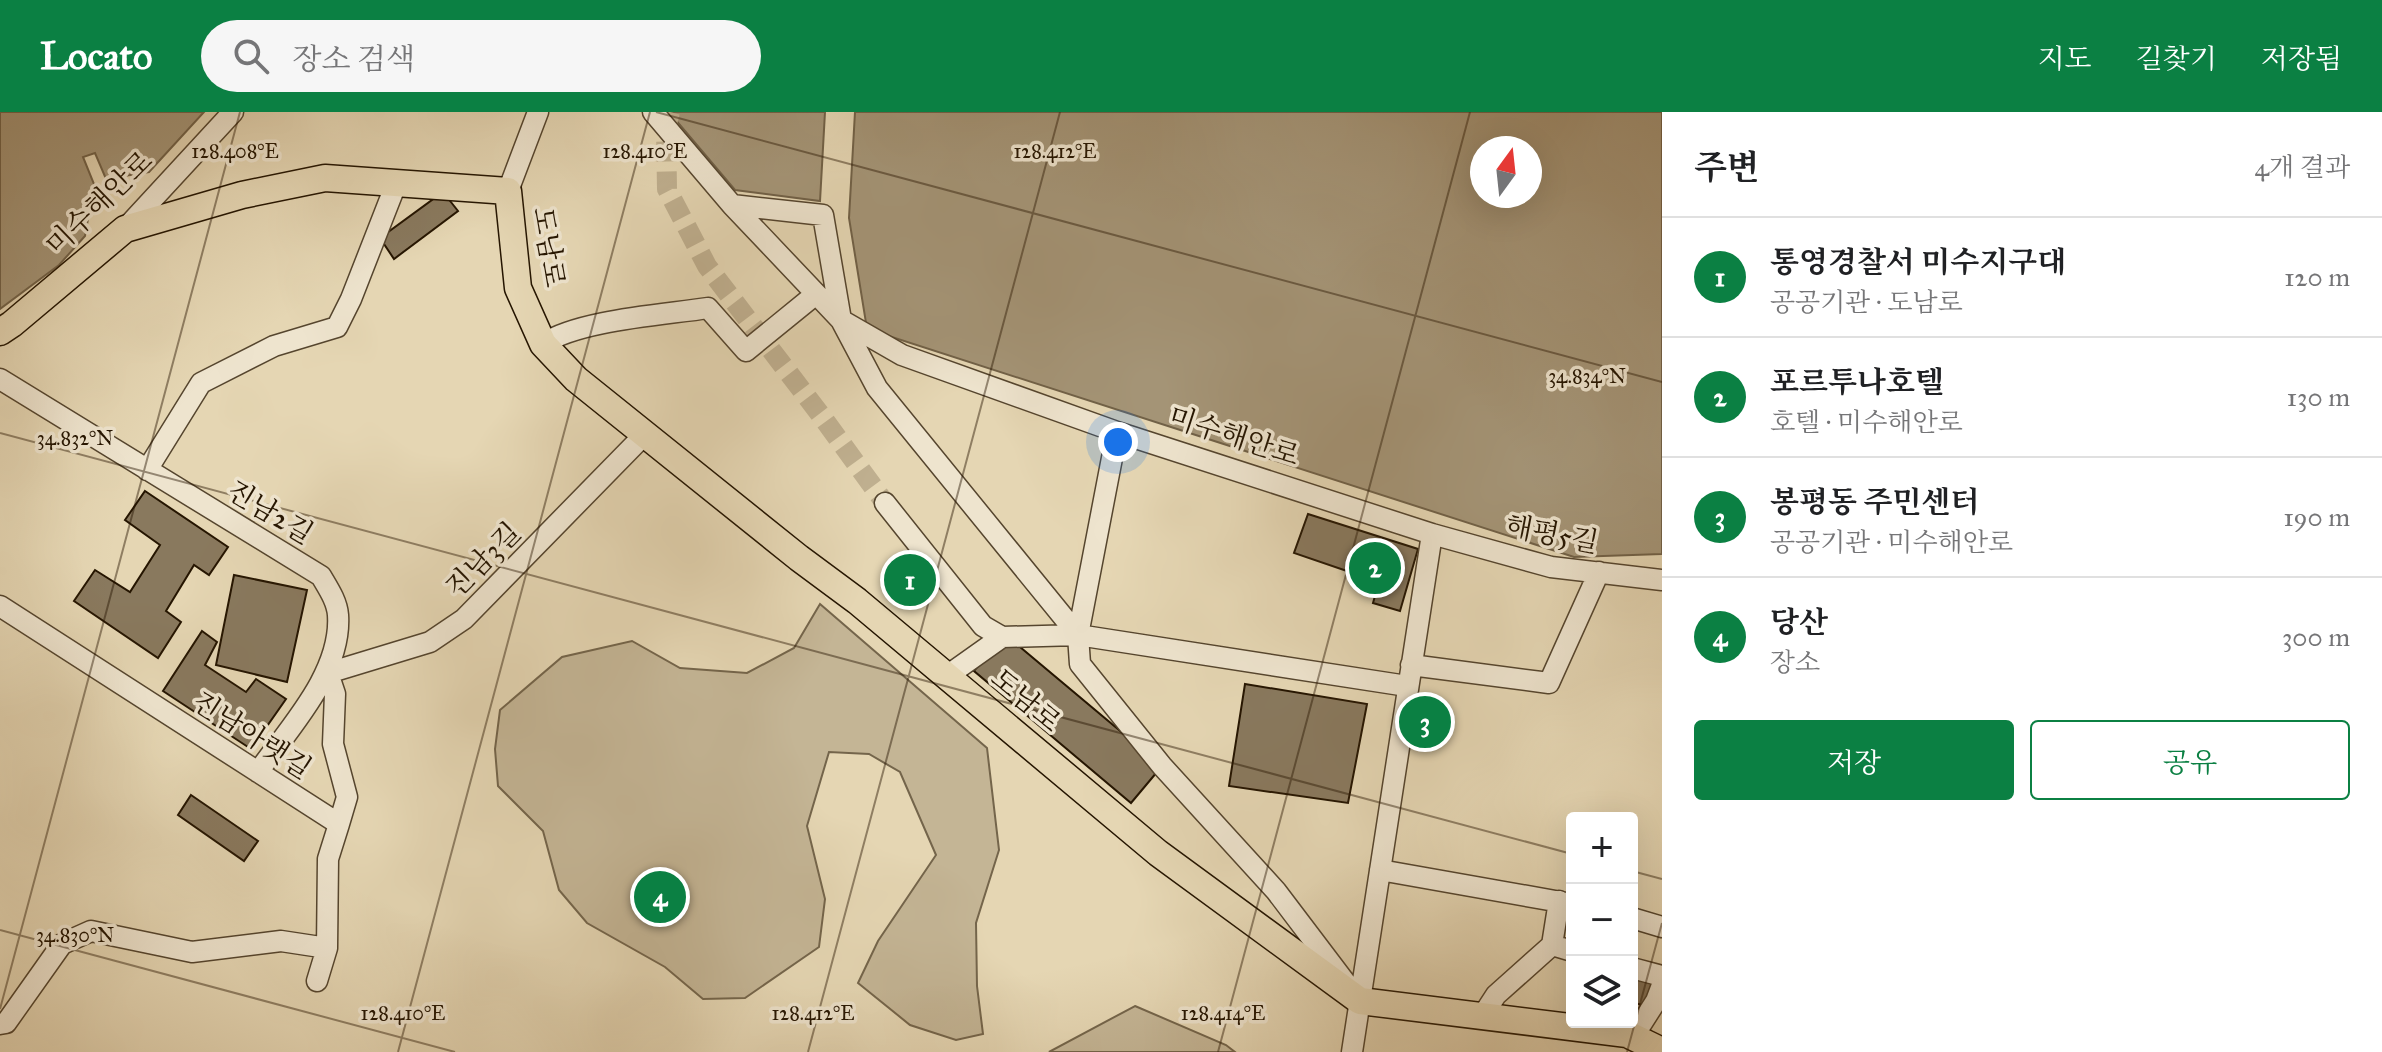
<!DOCTYPE html>
<html lang="ko">
<head>
<meta charset="utf-8">
<style>
	:root { --surface:#fff; --page:#f6f6f6; --text:#202124; --muted:#757577; --line:#e0e0e0; --accent:#0b8043 }
	body { margin:0; font-family:"IM FELL Great Primer","Noto Serif KR",serif; background:var(--page); color:var(--text) }
	.controls { position:absolute; right:24px; bottom:24px; display:grid; overflow:hidden; border-radius:8px; box-shadow:0 8px 32px #0002 }
	.controls button { width:72px; height:72px; display:grid; place-items:center; padding:0; border:0; border-bottom:2px solid var(--line); background:var(--surface); color:var(--text); font:40px sans-serif }
	.compass { position:absolute; left:1470px; top:24px; width:72px; height:72px; border-radius:50%; background:var(--surface); box-shadow:0 8px 32px #0002; rotate:15deg }
	.you { position:absolute; left:1118px; top:330px; width:28px; height:28px; margin:-20px; border:6px solid #fff; border-radius:50%; background:#1a73e8; box-shadow:0 0 0 12px #1a73e833 }
	.badge { display:grid; place-items:center; width:52px; height:52px; border-radius:50%; background:var(--accent); color:#fff; font-size:26px; font-weight:700 }
	.pin { position:absolute; translate:-50% -50%; border:4px solid #fff; box-shadow:0 2px 8px #0006 }
	.list { margin:0; padding:0; list-style:none }
	h2 { display:flex; justify-content:space-between; align-items:center; height:104px; margin:0; padding:0 32px; font-size:34px }
	h2 small { font-size:26px; font-weight:400; color:var(--muted) }
	.list li { display:grid; grid-template-columns:52px 1fr auto; gap:24px; align-items:center; box-sizing:border-box; height:120px; padding:0 32px; border-top:2px solid var(--line) }
	.list b { display:block; font-size:30px; white-space:nowrap }
	.list p { margin:0; font-size:26px; white-space:nowrap; color:var(--muted) }
	.list em { font-size:26px; font-style:normal; color:var(--muted) }
	.actions { display:flex; gap:16px; padding:24px 32px }
	.actions a { flex:1; padding:18px 0; border:2px solid var(--accent); border-radius:8px; text-align:center; font-size:28px; color:var(--accent) }
	.actions .main { background:var(--accent); color:#fff }
	.icon { flex:none; width:44px; height:44px; fill:none; stroke:currentColor; stroke-width:2; stroke-linecap:round; stroke-linejoin:round }
	.map { position:relative; flex:none; width:1662px; height:940px; overflow:hidden }
	header { display:flex; align-items:center; gap:48px; box-sizing:border-box; height:112px; padding:0 40px; background:var(--accent); color:#fff }
	header strong { font-size:38px }
	nav { display:flex; gap:44px; margin-inline-start:auto; font-size:28px }
	.search { width:560px; height:72px; background:var(--page); display:flex; align-items:center; gap:20px; box-sizing:border-box; padding:0 28px; border-radius:44px; color:var(--muted); font-size:30px }
	main { display:flex }
	aside { flex:1; background:var(--surface) }
	.map>svg:first-child { display:block }
</style>
</head>
<body>
<header>
<strong>Locato</strong>
<div class="search"><svg class="icon" aria-label="search" viewBox="0 0 24 24"><circle cx="10" cy="10" r="6"/><path d="M15 15l6 6"/></svg>장소 검색</div>
<nav><a>지도</a><a>길찾기</a><a>저장됨</a></nav>
</header>
<main>
<div class="map">
<svg width="1662" height="940" viewBox="0 0 1662 940">
	<rect width="100%" height="100%" fill="#e5d6b3"/>
	<filter id="stains"><feTurbulence type="fractalNoise" baseFrequency=".0025" numOctaves="4"/><feColorMatrix values="0 0 0 0 .2 0 0 0 0 .09 0 0 0 0 .02 0 0 0 .5 -.17"/></filter>
	<radialGradient id="worn" r=".72"><stop offset=".6" stop-color="#630" stop-opacity="0"/><stop offset="1" stop-color="#630" stop-opacity=".3"/></radialGradient>
	<path fill="#c4b595" stroke="#74654b" stroke-width="2" d="M820,492l167,144 12,102 -23,73 1,63 6,48 -27,6 -46,-15 -52,-42 20,-42 58,-86 -36,-83 -31,-18 -40,-2 -22,74 18,73 -6,48 -74,51 -42,1 -38,-32 -78,-44 -28,-33 -16,-59 -45,-45 -3,-37 5,-39 62,-53 70,-16 48,27 67,5 47,-25z
		M1135,894l91,39 9,7h-186z"/>
	<path fill="#a49476" stroke="#716147" stroke-width="2" fill-rule="evenodd" d="M0,0h204l-55,60 -43,7 -11,-26 -12,4 11,27 -9,52 -26,29 -59,44z
		M669,0h156l-5,89 -85,-11z
		M855,0h807v442l-88,3 -707,-228 -18,-111zM1482,36h48v48h-48z"/>
	<path fill="#89795e" stroke="#251501" stroke-width="2" d="M443,80l15,19 -64,48 -14,-21z
		M145,379l83,56 -19,28 -15,-10 -28,46 15,11 -23,36 -84,-57 21,-31 35,22 30,-47 -35,-25z
		M1308,402l110,35 -18,62 -27,-8 6,-21 -85,-29z
		M234,463l73,15 -20,92 -71,-17z
		M202,519l15,11 -12,23 41,27 10,-13 30,20 -35,50 -88,-58z
		M994,534l26,1 142,119 -31,37 -157,-132z
		M1245,572l122,20 -19,99 -119,-17z
		M191,683l67,46 -14,20 -66,-46z
		M1632,861l24,7 -8,27 -16,-5z"/>
	<g fill="none" stroke-linecap="round" stroke-linejoin="round">
		<path stroke="#bfaf8f" stroke-width="20" stroke-dasharray="20 10" stroke-linecap="butt" d="M670,0l-4,15 1,62 40,77 116,152 62,85"/>
		<g stroke="#55452e" stroke-width="23">
			<path id="minor" d="M653,0l79,93 109,115 61,35 215,77 315,102 -80,518
				M508,79l30,-79
				M732,93l91,10 18,105 36,68 201,247 329,51
				M125,117l108,-117
				M543,232c36,-24 120,-29 165,-36l38,43 70,-57
				M0,267l321,197c7,12 16,25 17,39 4,58 -49,113 -80,157
				M147,358l54,-87 73,-37 63,-19 14,-28 45,-115
				M885,391l98,123 19,11 76,-2 2,29 82,102 114,125 72,95
				M1432,422l119,33 111,13
				M0,494l339,218 -11,35 -1,89 -10,33
				M1078,523l39,-203
				M1411,553l138,18 50,-111
				M947,564l55,-39
				M339,712l8,-27 -14,-53 2,-50 -7,-21 102,-31 34,-23 181,-185
				M1380,758l192,34
				M1632,806l30,9
				M1552,833l7,-44
				M1632,856l30,8
				M1481,906l15,-23 56,-50 20,6
				M0,912l6,-1 56,-79 29,-13 101,21 89,-11 46,7
				M1633,925l23,-36 6,-16"/>
		</g>
		<g stroke="#251501" stroke-width="29">
			<path id="major" d="M0,220l12,-8 113,-95 117,-34 83,-17 183,13 10,97 25,56 33,35 223,179 58,43 301,252 202,148 267,33 35,17"/>
		</g>
		<use href="#minor" stroke="#eee4ce" stroke-width="20"/>
		<use href="#major" stroke="#e5d6b3" stroke-width="26"/>
	</g>
	<path fill="none" stroke="#251501" stroke-width="2" stroke-opacity="0.45" d="M656,0l1006,270M0,321l1572,421M1632,759l30,8M0,818l455,122M0,897l240,-897M398,940l252,-940M808,940l252,-940M1218,940l252,-940M1627,940l35,-129"/>
	<g text-anchor="middle" dominant-baseline="central" stroke-width="7" stroke-linejoin="round" paint-order="stroke">
		<g font-size="28" fill="#251501" stroke="#eee4ce">
			<text transform="translate(99 91) rotate(-44)">미수해안로</text>
			<text transform="translate(549 135) rotate(81)">도남로</text>
			<text transform="translate(1234 324) rotate(18)">미수해안로</text>
			<text transform="translate(270 400) rotate(31)">진남2길</text>
			<text transform="translate(1552 422) rotate(11)">해평5길</text>
			<text transform="translate(483 448) rotate(-45)">진남3길</text>
			<text transform="translate(1026 588) rotate(40)">도남로</text>
			<text transform="translate(252 623) rotate(33)">진남아랫길</text>
		</g>
	</g>
	<g font-size="20" text-anchor="middle" fill="#251501" stroke="#eee4ce" stroke-width="7" stroke-linejoin="round" paint-order="stroke">
		<text x="235" y="46">128.408°E</text>
		<text x="645" y="46">128.410°E</text>
		<text x="1055" y="46">128.412°E</text>
		<text x="1587" y="271">34.834°N</text>
		<text x="75" y="333">34.832°N</text>
		<text x="75" y="830">34.830°N</text>
		<text x="403" y="908">128.410°E</text>
		<text x="813" y="908">128.412°E</text>
		<text x="1223" y="908">128.414°E</text>
	</g>
	<rect width="100%" height="100%" filter="url(#stains)"/>
	<rect width="100%" height="100%" fill="url(#worn)"/>
</svg>
<div class="controls">
<button>+</button>
<button>−</button>
<button><svg class="icon" aria-label="layers" viewBox="0 0 24 24"><path d="M12 4l9 5-9 5-9-5zM3 14l9 5 9-5"/></svg></button>
</div>
<svg class="compass" viewBox="-18 -18 36 36"><path d="M0-13l5 13h-10z" fill="#e53935"/><path d="M0 13l5-13h-10z" fill="#757577"/></svg>
<div class="you"></div>
<div class="pin badge" style="left:910px;top:468px">1</div>
<div class="pin badge" style="left:1375px;top:456px">2</div>
<div class="pin badge" style="left:1425px;top:610px">3</div>
<div class="pin badge" style="left:660px;top:785px">4</div>
</div>
<aside>
<h2>주변<small>4개 결과</small></h2>
<ul class="list">
<li><span class="badge">1</span><div><b>통영경찰서 미수지구대</b><p>공공기관 · 도남로</p></div><em>120 m</em></li>
<li><span class="badge">2</span><div><b>포르투나호텔</b><p>호텔 · 미수해안로</p></div><em>130 m</em></li>
<li><span class="badge">3</span><div><b>봉평동 주민센터</b><p>공공기관 · 미수해안로</p></div><em>190 m</em></li>
<li><span class="badge">4</span><div><b>당산</b><p>장소</p></div><em>300 m</em></li>
</ul>
<div class="actions"><a class="main">저장</a><a>공유</a></div>
</aside>
</main>
</body>
</html>
